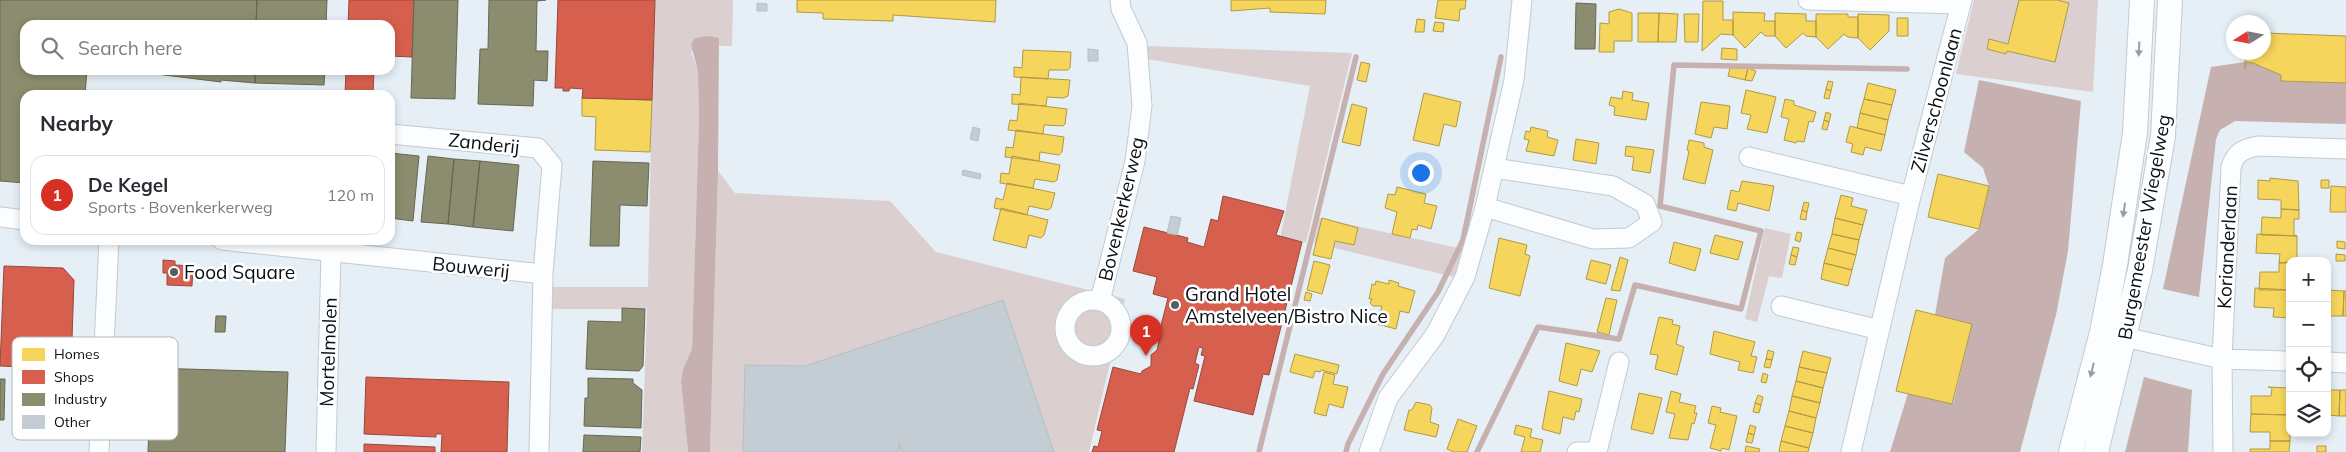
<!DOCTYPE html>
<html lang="en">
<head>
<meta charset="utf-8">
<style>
	:root { --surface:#fff; --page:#f7f7f7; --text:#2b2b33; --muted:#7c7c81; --line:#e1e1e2; --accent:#d93025 }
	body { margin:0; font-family:Mulish,sans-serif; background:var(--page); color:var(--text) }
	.controls { position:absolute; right:15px; bottom:15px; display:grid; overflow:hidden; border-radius:10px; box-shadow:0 2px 8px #0003 }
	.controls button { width:45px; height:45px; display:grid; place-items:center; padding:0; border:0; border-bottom:1px solid var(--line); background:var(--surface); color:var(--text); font:25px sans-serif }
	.compass { position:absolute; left:2226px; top:15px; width:45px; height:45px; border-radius:50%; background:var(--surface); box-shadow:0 2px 8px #0003; rotate:259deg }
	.you { position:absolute; left:1420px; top:172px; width:18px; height:18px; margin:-12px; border:4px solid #fff; border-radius:50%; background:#1a73e8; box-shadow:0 0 0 8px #1a73e833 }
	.badge { display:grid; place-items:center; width:32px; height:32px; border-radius:50%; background:var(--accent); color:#fff; font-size:16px; font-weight:700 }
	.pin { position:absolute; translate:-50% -41px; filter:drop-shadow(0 1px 2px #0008) }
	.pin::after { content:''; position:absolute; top:26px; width:18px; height:15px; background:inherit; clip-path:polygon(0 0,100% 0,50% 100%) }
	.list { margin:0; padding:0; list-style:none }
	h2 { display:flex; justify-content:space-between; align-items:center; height:65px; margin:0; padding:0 20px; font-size:21px }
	h2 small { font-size:16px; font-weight:400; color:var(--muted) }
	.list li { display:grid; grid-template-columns:32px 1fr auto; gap:15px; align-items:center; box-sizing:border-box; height:80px; margin:0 10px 10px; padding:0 10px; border:1px solid var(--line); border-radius:15px }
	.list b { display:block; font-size:19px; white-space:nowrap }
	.list p { margin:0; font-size:16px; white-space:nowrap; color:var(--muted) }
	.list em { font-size:16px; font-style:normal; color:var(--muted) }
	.icon { flex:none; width:28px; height:28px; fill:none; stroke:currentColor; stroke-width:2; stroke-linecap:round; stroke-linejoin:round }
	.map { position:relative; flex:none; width:2346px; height:452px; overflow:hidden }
	.search { position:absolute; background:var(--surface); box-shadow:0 2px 8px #0003; left:20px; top:20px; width:375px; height:55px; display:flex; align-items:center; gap:12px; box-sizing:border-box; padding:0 18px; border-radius:15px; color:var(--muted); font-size:19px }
	.panel { position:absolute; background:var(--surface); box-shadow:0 2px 8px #0003; left:20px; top:90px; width:375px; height:155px; border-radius:15px }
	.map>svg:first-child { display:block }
</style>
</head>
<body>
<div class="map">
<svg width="2346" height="452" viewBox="0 0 2346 452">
	<rect width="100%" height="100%" fill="#e5eff5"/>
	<path fill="#dbcfd0" d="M654,0h79l-1,46h-13v-8l-28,14 7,19 1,48 -7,230 -9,20 -2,12 7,71h-46l5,-143h-98v-22h99z
		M1974,0h124l-5,92 -137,-18z
		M1146,46l206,7 -46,189 -9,1 -17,-4 30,-153 -163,-27z
		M718,171l17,22 155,8 46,51 189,47 -36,153h-379z
		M1319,218l144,31 -9,28 -140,-34z
		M1765,228l26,6 -9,44 -13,-2 -12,46 -12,-3z"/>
	<path fill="#c6b0b0" d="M707,36l12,2 -1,133 -8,281h-22l-7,-71 2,-12 9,-20 7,-230 -1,-47 -7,-28 4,-6z
		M2245,62v7l1,-7 7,1 28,12v6l65,2v41l-111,-3 -15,9 -4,9 -17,158 -36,-8 48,-222z
		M1979,80l102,21 -13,150 -12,64 -36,137h-130l18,-59 45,11 19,-80 -37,-9 10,-57 34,-29 10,-43 -6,-18 -19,-16z
		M2144,377l48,13 -4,62h-63z"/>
	<path fill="#f6d55c" stroke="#ae9a47" d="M797,0h199l-1,22 -102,-7v6l-70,-2v-6l-26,-1z
		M1231,0h95l-1,14 -55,-2v-4l-39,3z
		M1438,0h28l-1,9h-5l-1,12 -24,-3z
		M2019,0h38l12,3 -14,59 -48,-11 -1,3 -19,-5 2,-10 19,5z
		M1703,1h20v19h10v15l-12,-1 -19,17z
		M1619,9l13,4v28h-18v11h-15l1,-29 9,1v-12z
		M1733,12l32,1 -1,8h11v15h-10l-4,-4 -16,16 -12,-13z
		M1638,13h21l-1,29h-20z
		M1659,13l19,1 -2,28h-18z
		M1775,13l31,1v7h10v16l-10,-1 -3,-3 -17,15 -11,-12z
		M1684,14h15l-1,28h-13z
		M1816,14h32v3h10v21l-10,-1 -4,-3 -16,15 -12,-12z
		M1858,14l31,1v16l-19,19 -12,-12z
		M1897,18h11v18h-11z
		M1417,19l8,1 -1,12h-9z
		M1435,22l9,1 -1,9 -10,-1z
		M2264,33l82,3v47l-65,-2v-6l-28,-12 -7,-1 -1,7v-17h19z
		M1722,48l15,1v11l-16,-1z
		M1023,50l48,2 -1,16 -2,2h-19l-1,9 -34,-2v-10l8,1z
		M1361,62l9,2 -4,18 -9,-2z
		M1730,68h18l-3,12 -17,-4z
		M1748,68l8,3 -4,10 -7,-1z
		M1021,77l49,3 -2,16 -5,2 -16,-1 -1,9 -34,-2v-10l8,1z
		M1828,81l5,1 -2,9 -5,-2z
		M1868,83l28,7 -4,15 -28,-6z
		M1826,89l5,2 -2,8 -5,-1z
		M1746,90l30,7 -9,36 -20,-4 4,-14 -10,-2z
		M1623,91l10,2 -1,7 17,3 -3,17 -32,-5 1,-8 -6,-2 2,-8 11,2z
		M1424,93l37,9 -5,25 -12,-3 -5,22 -26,-6z
		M582,98l70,2 -2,52 -55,-2 1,-33 -14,-1z
		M1785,99l9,2v4l22,7 -3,10 -4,-1 -5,21 -7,-1 -1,2 -12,-3 5,-21 -8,-2z
		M1864,99l28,6 -4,15 -28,-7z
		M1701,102l29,4 -3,23 -13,-2 -3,11 -16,-4z
		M1019,103l48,6 -2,15 -2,2 -19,-1 -1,9 -35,-4 2,-10 7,1z
		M1352,104l15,4 -7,38 -18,-4z
		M1826,112l5,2 -2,8 -5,-2z
		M1860,113l28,7 -3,15 -28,-7z
		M1824,120l5,2 -2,8 -5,-1z
		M1850,126l35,9 -4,16 -16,-4 -2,8 -12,-3 2,-8 -7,-2z
		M1531,127l17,4 -1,6 11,3 -4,16 -28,-5 3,-11 -5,-1 2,-8 4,1z
		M1016,130l48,7 -2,15 -3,3 -19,-3 -1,9 -34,-4 1,-10 7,1z
		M1576,139l23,4 -3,21 -23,-4z
		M1689,140l15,3v4l9,3 -8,34 -22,-5 6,-28 -2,-1z
		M1626,146l28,4 -4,23 -18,-3 2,-13 -9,-1z
		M1012,156l48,9 -3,15 -3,2 -19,-3 -2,9 -33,-5 1,-10 8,1z
		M1938,174l51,12 -10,43 -51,-12z
		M2270,178l28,3 1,29 -18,-1v-9l-23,-1v-19l12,1z
		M2321,180h8v8h-8z
		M1742,181l32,5 -5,25 -31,-8 -2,8 -9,-2 4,-19 8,2z
		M1007,183l48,10 -4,15 -3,2 -19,-4 -2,9 -33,-7 2,-10 7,2z
		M2331,186l15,1v25h-16z
		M1397,187l29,7 -2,9 13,3 -6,23 -13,-4 -1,5 -5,-1 -2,9 -18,-4 5,-22 -12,-4 3,-14 7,1z
		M1841,195l12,3 -2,8 16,4 -4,15 -28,-7z
		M1804,202l5,1 -2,9 -5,-2z
		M1001,208l47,12 -4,15 -3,3 -12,-3 -3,13 -33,-8z
		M2281,209l18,1v9h-5v16l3,1 -36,-1 1,-18 19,1z
		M1802,210l5,2 -1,8 -6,-1z
		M1322,218l36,10 -4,17 -19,-4 -4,18 -18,-4z
		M1835,218l28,7 -4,15 -27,-6z
		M1797,232l5,1 -2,9 -5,-2z
		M1832,234l27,6 -3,15 -28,-7z
		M2257,234l40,2v25l-18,2 1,-9 -24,-1z
		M1715,235l28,7 -5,18 -28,-7z
		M1499,238l28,7 -2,9 5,2 -10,40 -31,-8z
		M2337,241l8,1v7l-8,-1z
		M1674,242l27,7 -6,22 -26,-8z
		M1793,247l6,1 -2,9 -6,-2z
		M1828,248l28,7 -4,15 -28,-7z
		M2336,254l9,1v6h-9z
		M1791,255l6,2 -2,8 -6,-1z
		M1620,257l8,3 -8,31 -9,-1z
		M1591,260l20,5 -5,19 -20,-5z
		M1314,261l16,4 -8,29 -15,-4z
		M1824,263l28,7 -4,16 -27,-7z
		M2279,263h11v27h-31l1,-18h19z
		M1389,280l10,3 -1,3 17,5 -6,22 -9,-2 -4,18 -19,-5 5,-18h-9l-3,-3 2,-4h-3l3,-15 3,1 1,-4 13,3z
		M2255,288l35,2v28l-17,-1 1,-9 -20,-1z
		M2327,290l17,1 -1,25h-16z
		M2344,291h2v25h-3z
		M1306,292l6,2 -2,7 -6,-1z
		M1606,298l11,2 -8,35 -12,-3z
		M1916,310l56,14 -20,80 -56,-13z
		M1659,317l14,3 -1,4 8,2 -4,18 8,3 -7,28 -22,-6 3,-14 -8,-1z
		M1714,331l41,11 -4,14 6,1 -4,16 -15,-3 2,-8 -30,-8z
		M1566,343l34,8 -8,21 -11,-3 -4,17 -18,-5z
		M1768,350l6,2 -2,8 -6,-1z
		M1803,351l28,7 -4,15 -28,-6z
		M1295,354l44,11 -2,9 -16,-4 -1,2 -5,-1 -2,7 -23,-6z
		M1766,359l6,1 -2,8 -6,-1z
		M1799,367l28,6 -4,15 -27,-7z
		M1324,372l11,3 -2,9 15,3 -5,21 -14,-4 -3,12 -12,-3z
		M1763,373l5,2 -2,8 -5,-1z
		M1796,381l27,7 -3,15 -28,-7z
		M2268,387l22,1v27l-39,-1v-18h20l1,-8z
		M2327,390h13l-1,26 -12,-1z
		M2340,390h6v26h-7z
		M1549,391l33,8 -3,13 -3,-1 -2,9 -11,-3 -3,17 -18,-5z
		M1671,391l10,3 -2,8 17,4 -2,7h3l-3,11 -2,-1 -4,17 -19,-2 6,-24 -9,-2z
		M1639,393l23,5 -9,36 -22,-5z
		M1758,395l5,2 -2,8 -6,-2z
		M1792,396l28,7 -4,15 -27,-7z
		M1416,402l14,3 2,3 -2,14 9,3 -3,12 -32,-7 5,-20h3z
		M1755,403l6,2 -2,8 -6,-1z
		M1712,406l9,2 -1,4 17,4 -8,34 -7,-2 -1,3 -11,-3 6,-23 -8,-2z
		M1789,411l27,7 -3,15 -28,-7z
		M2251,414l39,1v26h-20v-9h-20z
		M1458,419l19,7 -10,26h-13l-7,-3z
		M1516,425l16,4 -2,8 13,3 -3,12h-19l4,-15 -11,-3z
		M1750,425l6,2 -2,8 -6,-2z
		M1785,426l28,7 -4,15 -28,-7z
		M1748,433l6,2 -2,8 -6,-1z
		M1781,441l28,7 -1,4h-29z
		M2270,441h20l-1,11h-39v-3h20z
		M1746,446l14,3 -1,3h-14z
		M2317,446h9v6h-9z"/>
	<path fill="#d6604d" stroke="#98483c" d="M349,0h65l-2,57 -22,-1v-31h-42z
		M558,0h97l-3,100 -70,-2 1,-9 -13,-1 -1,3h-6v-3h-8z
		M346,70h28l-1,25h-28z
		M1223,196l61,15 -8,24 26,7 -33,133 -6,-1 -10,41 -59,-14 11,-45 -4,-1 2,-7 -4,-1 -4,16 4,2 -6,24 -3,-1 -16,64h-82l2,-6 4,1 4,-16 -5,-1 16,-63 28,7 1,-3 9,-5v-11l6,-5 3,-13h-2l10,-39 -15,-4 4,-17 -24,-6 11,-44 44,11 -1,4 17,5 7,-28 7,2z
		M163,260l12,1v4l18,1 -1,20 -25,-1v-12h-4z
		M4,266l59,2 11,12 -3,89 -71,-3z
		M366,377l143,5 -2,70h-66l1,-18h-6v3l-72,-3z
		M364,444l71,3v5h-71z"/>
	<path fill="#8c8c6e" stroke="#646754" d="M0,0h257l-1,25h-231v45h62l-2,25h-60v88l-25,-2z
		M257,0h70l-1,25h-70z
		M414,0h44l-3,99 -44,-1z
		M489,0h57l-9,1 -1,50h12l-1,30 -13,-1 -1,26 -55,-2 2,-55h8z
		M1576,3l20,1 -1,45h-20z
		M129,70h126v13l-34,-3v2l-89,-11 1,2 -5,-1z
		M255,70h70l-1,15 -69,-2z
		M390,153l29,3 -6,65 -23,-3z
		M428,156l26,3 -6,65 -27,-2z
		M454,159l26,2 -7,66 -25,-3z
		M480,161l39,4 -6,66 -40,-4z
		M593,161l56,2 -2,43 -27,-1 -1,41h-29z
		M622,308l23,1 -2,57 -4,5 -53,-2 2,-48 34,1z
		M216,316h10l-1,16h-10z
		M151,368l137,4 -3,80h-137z
		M588,378l45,1v4l9,7 -1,38 -57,-2 1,-28h3z
		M0,379h5l-1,41h-4z
		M584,435l57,2 -1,15h-57z"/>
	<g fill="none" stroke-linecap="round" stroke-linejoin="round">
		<path stroke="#c6b0b0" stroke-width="5.5" d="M1259,452l97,-395
			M1346,452l2,-8 35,-70 55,-82 25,-52 38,-183
			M1477,452l61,-125 81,12 16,-54 106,24 20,-78 -101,-25 14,-141 233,4"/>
	</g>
	<path fill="#c3cdd3" stroke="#b4bec4" d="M757,3l10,1v7h-10z
		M1088,49l10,1v11h-10z
		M973,127l7,2 -2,12 -8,-2z
		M963,170l18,4 -1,5 -18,-4z
		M1171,216l10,2 -4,17 -10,-2z
		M1003,300l51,152h-152l-3,-9v9h-156l2,-87 60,1z"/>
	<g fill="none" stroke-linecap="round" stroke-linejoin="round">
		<g stroke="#c1cbd0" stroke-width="21">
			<path id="minor" d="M1808,0l153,4
				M390,134l148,14 14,17 -9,109 -4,178
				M1749,157l162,39
				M1485,207l108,32 36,-1 23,-16 -7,-18 -32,-18 -119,-18
				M0,217l25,3
				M222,240l321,34
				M1065 328a28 28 0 1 1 56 0a28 28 0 1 1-56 0Z
				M1100,301l35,-140 7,-55 -5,-63 -16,-34 -1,-9
				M1781,306l99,24
				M2111,334l111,25 68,2
				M2327,362l19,1
				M99,452l10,-212
				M326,452l5,-200
				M1369,452l19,-54 47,-63 30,-58 20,-70 29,-127 8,-80
				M1577,452h16
				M1597,452l22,-90
				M1851,452l60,-256 51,-196
				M2223,452l-1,-93 9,-192c5,-15 12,-18 27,-21l88,3"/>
		</g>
		<g stroke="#c1cbd0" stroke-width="26">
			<path id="tertiary" d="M2071,452l31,-120 13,-67 20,-132 7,-133
				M2096,452l44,-182 23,-134 7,-136"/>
		</g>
		<use href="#minor" stroke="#fbfdfe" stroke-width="19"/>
		<use href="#tertiary" stroke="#fbfdfe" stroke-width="24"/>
	</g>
	<defs><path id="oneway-solid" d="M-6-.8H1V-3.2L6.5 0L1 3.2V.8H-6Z" transform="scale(1.25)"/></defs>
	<g fill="#999ea1">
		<use href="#oneway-solid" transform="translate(2139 49) rotate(93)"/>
		<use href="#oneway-solid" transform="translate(2124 210) rotate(99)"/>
		<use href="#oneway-solid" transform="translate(2092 370) rotate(104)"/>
	</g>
	<g fill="#545e64" stroke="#fff" stroke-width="2">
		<circle cx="174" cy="272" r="5"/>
		<circle cx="1175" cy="305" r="5"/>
	</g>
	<g text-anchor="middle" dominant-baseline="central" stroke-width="5" stroke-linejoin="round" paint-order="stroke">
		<g font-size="19" fill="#061016" stroke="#fff">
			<text transform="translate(1936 100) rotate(-75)">Zilverschoonlaan</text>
			<text transform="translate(484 143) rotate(6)">Zanderij</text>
			<text transform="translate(1121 209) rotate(-77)">Bovenkerkerweg</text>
			<text transform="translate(2144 227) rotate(-80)">Burgemeester Wiegelweg</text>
			<text transform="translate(2227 247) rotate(-87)">Korianderlaan</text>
			<text transform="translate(471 267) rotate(6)">Bouwerij</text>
			<text transform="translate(328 352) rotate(-88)">Mortelmolen</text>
		</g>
		<g font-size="19" fill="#061016" stroke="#fff" text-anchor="start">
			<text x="184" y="272">Food Square</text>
			<text x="1185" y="294">Grand Hotel<tspan x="1185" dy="22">Amstelveen/Bistro Nice</tspan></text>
		</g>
	</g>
	<rect x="12" y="337" width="166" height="103" rx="8" fill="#fff" stroke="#b4b7b9" stroke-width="1"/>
	<rect x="22" y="348" width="23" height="13" fill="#f6d55c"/>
	<rect x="22" y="370" width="23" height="14" fill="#d6604d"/>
	<rect x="22" y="393" width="23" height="13" fill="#8c8c6e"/>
	<rect x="22" y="415" width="23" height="14" fill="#c3cdd3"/>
	<g font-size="14" fill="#061016">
		<text x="54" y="359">Homes</text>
		<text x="54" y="382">Shops</text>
		<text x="54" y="404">Industry</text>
		<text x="54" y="427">Other</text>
	</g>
</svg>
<div class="controls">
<button>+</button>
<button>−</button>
<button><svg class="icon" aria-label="locate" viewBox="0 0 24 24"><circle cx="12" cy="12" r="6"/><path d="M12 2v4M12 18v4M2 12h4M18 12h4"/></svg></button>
<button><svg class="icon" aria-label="layers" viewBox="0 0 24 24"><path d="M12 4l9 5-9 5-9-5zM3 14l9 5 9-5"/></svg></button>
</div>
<svg class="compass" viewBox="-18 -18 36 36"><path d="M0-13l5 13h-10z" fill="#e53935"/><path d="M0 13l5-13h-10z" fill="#7c7c81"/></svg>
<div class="you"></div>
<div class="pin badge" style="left:1146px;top:356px">1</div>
<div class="search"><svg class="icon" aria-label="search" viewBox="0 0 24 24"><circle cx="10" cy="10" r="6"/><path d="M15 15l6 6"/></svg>Search here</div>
<section class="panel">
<h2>Nearby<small></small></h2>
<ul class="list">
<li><span class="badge">1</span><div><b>De Kegel</b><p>Sports · Bovenkerkerweg</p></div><em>120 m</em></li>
</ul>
</section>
</div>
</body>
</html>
